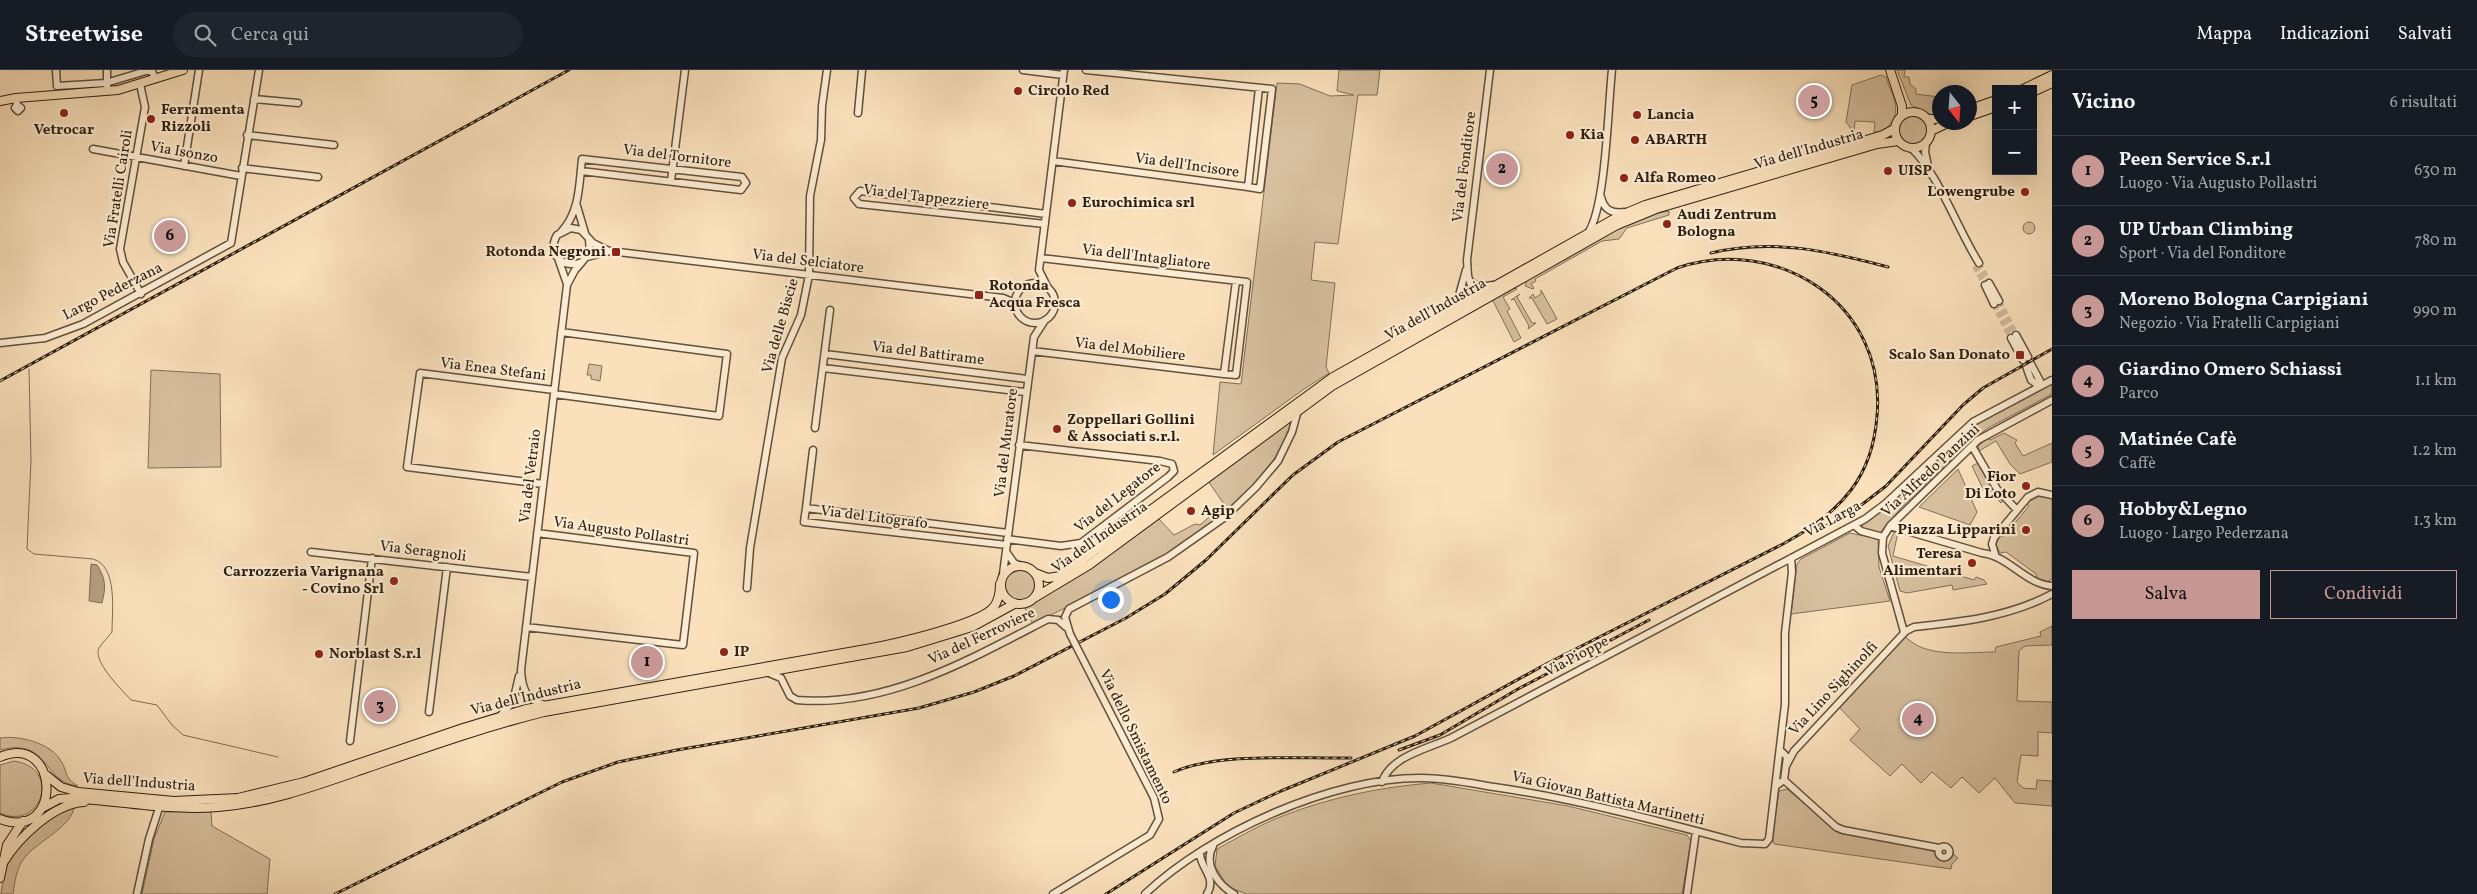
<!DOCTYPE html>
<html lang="it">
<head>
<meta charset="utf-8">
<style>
	:root { --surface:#171b24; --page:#20242c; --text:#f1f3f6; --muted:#9ea1a6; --line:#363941; --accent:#c59692 }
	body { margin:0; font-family:Vollkorn,serif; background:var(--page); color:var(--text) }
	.controls { position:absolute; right:15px; top:15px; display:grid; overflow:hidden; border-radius:0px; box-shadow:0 5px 20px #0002 }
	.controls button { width:45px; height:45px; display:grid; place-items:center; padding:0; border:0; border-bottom:1px solid var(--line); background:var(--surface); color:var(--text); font:25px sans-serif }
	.compass { position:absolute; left:1932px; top:15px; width:45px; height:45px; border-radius:50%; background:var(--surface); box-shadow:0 5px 20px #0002; rotate:163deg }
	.you { position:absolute; left:1110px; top:529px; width:18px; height:18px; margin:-12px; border:4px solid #fff; border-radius:50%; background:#1a73e8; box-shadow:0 0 0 8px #1a73e833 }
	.badge { display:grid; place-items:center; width:32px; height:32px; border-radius:50%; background:var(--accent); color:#111; font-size:16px; font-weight:700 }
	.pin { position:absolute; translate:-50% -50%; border:2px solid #fff; box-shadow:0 1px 5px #0006 }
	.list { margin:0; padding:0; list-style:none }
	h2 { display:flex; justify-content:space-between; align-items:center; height:65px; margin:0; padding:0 20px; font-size:21px }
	h2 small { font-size:16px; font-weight:400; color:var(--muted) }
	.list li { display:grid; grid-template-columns:32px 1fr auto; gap:15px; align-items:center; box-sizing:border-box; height:70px; padding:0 20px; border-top:1px solid var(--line) }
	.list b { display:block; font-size:19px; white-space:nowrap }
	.list p { margin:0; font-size:16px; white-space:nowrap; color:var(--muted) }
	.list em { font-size:16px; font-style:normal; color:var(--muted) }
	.actions { display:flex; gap:10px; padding:15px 20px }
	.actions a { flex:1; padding:11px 0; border:1px solid var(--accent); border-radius:0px; text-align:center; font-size:18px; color:var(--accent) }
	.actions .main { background:var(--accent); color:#111 }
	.icon { flex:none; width:28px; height:28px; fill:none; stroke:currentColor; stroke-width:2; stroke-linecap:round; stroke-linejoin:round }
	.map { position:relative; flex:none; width:2052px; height:824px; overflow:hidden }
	header { display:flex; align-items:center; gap:30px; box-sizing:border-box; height:70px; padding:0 25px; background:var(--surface); border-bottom:1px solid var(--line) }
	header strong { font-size:24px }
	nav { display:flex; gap:28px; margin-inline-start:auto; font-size:18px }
	.search { width:350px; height:45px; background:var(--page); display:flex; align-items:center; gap:12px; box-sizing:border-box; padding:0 18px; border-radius:28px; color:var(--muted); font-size:19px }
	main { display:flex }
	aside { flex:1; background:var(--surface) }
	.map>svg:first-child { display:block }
</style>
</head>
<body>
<header>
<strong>Streetwise</strong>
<div class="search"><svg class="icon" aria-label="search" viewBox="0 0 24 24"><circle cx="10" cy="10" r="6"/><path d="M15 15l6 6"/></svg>Cerca qui</div>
<nav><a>Mappa</a><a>Indicazioni</a><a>Salvati</a></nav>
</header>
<main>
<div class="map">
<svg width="2052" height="824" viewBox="0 0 2052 824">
	<rect width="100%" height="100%" fill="#fae1bc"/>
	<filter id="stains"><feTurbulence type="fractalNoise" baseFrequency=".004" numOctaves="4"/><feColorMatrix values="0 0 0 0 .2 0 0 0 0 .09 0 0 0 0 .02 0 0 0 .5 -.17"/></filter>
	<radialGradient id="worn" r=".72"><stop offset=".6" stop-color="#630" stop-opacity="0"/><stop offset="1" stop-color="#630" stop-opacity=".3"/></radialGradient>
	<path fill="#d7c09f" stroke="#827058" d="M1339,0h41l-3,25h-19l-20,149 -23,-2 -4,38 24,3 -9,84 3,6 -25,16 -91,66 7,-73 21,2 36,-301 23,1 30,12 24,-1 -17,-4z
		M1897,0h8l-1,7h5l1,7 6,5v5l23,3v16l-6,3 -22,-11z
		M1881,5l5,2c5,17 16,30 5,46 -4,7 -9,9 -17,9l1,-10 -20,-1 -1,12 -8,-11 6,-37z
		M1899 60a14 14 0 1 1 28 0a14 14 0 1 1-28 0Z
		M1669,141v4l-42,13 -8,11 -17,2 -67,38 1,2 -5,3 3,4 -1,1 -8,-3 2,-5 8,-7 81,-45 37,-15z
		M2023 158a6 6 0 1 1 12 0a6 6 0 1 1-12 0Z
		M1514,218l3,1 -14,8 7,12 -3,2 14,27 -7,4 -22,-43z
		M1541,220l16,29 -10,5 -15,-26h-3l4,-4 2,4 6,-4z
		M1520,224l-3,3 15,26h4l-8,6 1,-3 -15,-27 -3,1z
		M589,294l13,2 -2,15 -9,-2v-4h-4z
		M151,300l69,4 1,93 -73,1z
		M2052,314v10l-64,34 -15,11 -72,69 -21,25 -18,-4v-4c40,-28 71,-66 109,-96 24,-19 54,-32 81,-45z
		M1292,348c-26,102 -173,162 -259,206l-8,-16 64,-39 69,-51 16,17 21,-11 5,1 24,-21 -16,-23z
		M2004,363l13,7 -2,3 8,13 29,-13v19l-32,12 -10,-10 -14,-23 -17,10 -1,-5 10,-8 2,2z
		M1978,393l12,22 13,15 -2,3 -6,-6 -3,2 -8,-8 -12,-25z
		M1958,399l19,43 -7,13 -51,-18z
		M2042,425l10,4v80l-7,4 -7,-3 -2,-6 -30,-22 -6,1 -4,-8 4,-11 3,3 26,-31 -3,-3z
		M1894,462h4l-5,24 81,24 2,-3 8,3 3,4 -34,6 -1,-5 -45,8 -7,-2 -12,-45z
		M1850,463l28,6 1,28 11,34 -99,13 6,-50 4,-5z
		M1005 515a15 15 0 1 1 30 0a15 15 0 1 1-30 0Z
		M2052,556v19l-27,1 -6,5 -2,50 35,1v31l-14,-1v24l-17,-1 -4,27 6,6 13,1 1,-9 15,1v25l-37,-3 -20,-25 -16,15 -17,-16 -11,11 -19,-16 -11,11 -19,-19 -12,12 -40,-36 10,-11 -24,-25 68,-69c20,24 62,17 91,17l1,-5 45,-11 -1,-4z
		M0,668c19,-3 51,5 61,23 8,13 2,16 17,25 -37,-4 -28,-49 -78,-36z
		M14,691c49,7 27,71 -14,52v-48z
		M1431,713l137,23 119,29 4,6 -9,53h-435l-19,-7 -13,-21 2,-17c22,-12 44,-25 68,-34 47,-18 96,-28 146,-32z
		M1787,719l52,44 86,16 10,3 7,8 7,-2 3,-5 6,5 -6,6 -1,5 -177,-25 -2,-6 7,-47z
		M74,736c0,19 -37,36 -49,51 -9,11 -10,25 -12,37h-12c2,-11 3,-24 8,-34 11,-25 41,-45 65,-54z
		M211,741l1,15 58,33 -3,35h-125l12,-55 11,-27z"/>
	<path fill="#b59f82" stroke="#7f6c54" d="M91,494l6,1c9,14 9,22 5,38l-13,-2z"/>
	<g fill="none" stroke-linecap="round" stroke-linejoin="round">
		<path stroke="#7f6c54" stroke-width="1" d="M29,299l2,91 -4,89 7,5 59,5c25,7 19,52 19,73 -4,5 -9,10 -13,16 -7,13 23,42 32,52l26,5 15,20 11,10 95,22"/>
		<path stroke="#d1ba9a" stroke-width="6" stroke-dasharray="6 3" stroke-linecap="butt" d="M1979,193l10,20
			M1975,196l10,19
			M1999,231l17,34
			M1994,234l17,34"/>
		<g stroke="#61503b" stroke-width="9">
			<path id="minor" d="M56,0l1,16 49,-3 40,-12h6l3,8
				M1023,0l40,5
				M1086,0l186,19 -12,100 -12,-2
				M140,14l5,23 -25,142 3,13 18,32
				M107,16v-16
				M16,28l1,7 4,3 -3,3 -3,-3 2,-3
				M254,29l44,4
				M858,43l4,-43
				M247,65l87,10
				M1926,73l-1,9 3,14
				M1911,78c26,23 48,84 68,115
				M93,79l148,27
				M1053,91l195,26 11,-99
				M184,96l15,-96
				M242,98l76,9
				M671,111l14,-111
				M1601,127c3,13 11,17 24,15
				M577,136l8,27
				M1045,154l-186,-20 -5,-6 6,-7 186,23
				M561,162c19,-20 18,-47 21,-73l160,18 4,6 -5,7 -160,-19
				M1588,163c18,-26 20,-127 24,-163
				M589,170l1,12 -8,10c-19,8 -36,-8 -25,-27l14,-7 10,2 12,13 16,8
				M587,187l23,-6 393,47 12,5
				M1041,188l206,24 -11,93 -12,-1
				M559,191l8,23
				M1470,211l10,6 13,-2
				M1989,213l10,18
				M1015 233a20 20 0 1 1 40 0a20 20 0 1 1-40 0Z
				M1985,215l9,19
				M1047,216l-8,-16 25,-200
				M1476,231l-8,-25 -1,-16 23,-190
				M1450,240l8,-11 8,-29
				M2016,265l12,22
				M2011,268l12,22
				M0,273l45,-5 38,-14 148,-81 28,-173
				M1032,281l192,23 12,-93
				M825,284l202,25
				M2031,294l9,17 -1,5
				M2026,296l5,14 8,6
				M823,298l202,24
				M554,324l165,22 8,-62 -166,-22
				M815,358l15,-118
				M1972,376l25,43 20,21
				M543,414l-136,-17 13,-94 134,17
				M806,438l7,-58
				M1854,455l7,6 22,6
				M1890,456l92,27c27,3 43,31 70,33
				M1007,469l54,7 20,-3 87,-66 6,-6 -2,-7 -12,-3 -141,-16
				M1007,475l-203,-23 2,-14 202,25
				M311,482l221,25
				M1007,483l7,10 7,3
				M1995,484l-3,-10 2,-6 34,-41 10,-5 14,3
				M1003,504l31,-237 11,-17
				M747,518l3,-40 32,-190 19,-43 8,-40 1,-79 11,-56 1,-34 5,-36
				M526,557l157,18 11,-92 -157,-20
				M1904,562l-22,-79 1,-16 7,-11 88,-86 74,-40
				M1070,564l-5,-17 4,-8 99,-52 57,-40 31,-30 22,-26 14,-29 6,-22
				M769,603l12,5 9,18 7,4c89,8 174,-41 251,-81l10,1 8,7
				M545,635c-19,-5 -23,-16 -24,-35l46,-385 8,-15 7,-8
				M429,642l18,-145
				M501,645l12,-13 6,-26
				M350,671l22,-183
				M1786,696l8,-15 112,-120 8,-4c48,-5 95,-10 138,-33
				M1784,710l52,47 7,3 96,18
				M1382,712c9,-26 45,-33 69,-44l414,-219 20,-15 88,-82 79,-42
				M1777,715l7,-5 3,-23 -6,-6
				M1213,776c-10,18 4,38 21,48
				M1938.5 782a5.5 5.5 0 1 1 11 0a5.5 5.5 0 1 1-11 0Z
				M1200,784c1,15 17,24 7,40
				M137,824l12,-55 10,-31
				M1053,824l97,-59 9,-16 -5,-21
				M1145,824c64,-61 188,-117 277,-116 24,0 48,5 72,9 83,12 165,34 247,56l24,1 4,-5 16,-135v-71l7,-61 -1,-14
				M1687,824l9,-63"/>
		</g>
		<g stroke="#2e1f10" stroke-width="10">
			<path id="major" d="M1890,0l12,36v9
				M2023,19l29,-14
				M2033,22l19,-9
				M0,31l16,-3 102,-8 65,-20
				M1970,39l26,-9
				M1895 60a18 18 0 1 1 36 0a18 18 0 1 1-36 0Z
				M1970,46l26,-9
				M1928,49h12
				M1931,61l19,-9
				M1001 515a19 19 0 1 1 38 0a19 19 0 1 1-38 0Z
				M1035,503l13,5 12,-2 273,-199 286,-161 26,-11 238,-70 11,-6
				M1034,528l55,-33 243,-179 285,-161 39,-16 221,-65 21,-3
				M0,687c60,-26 64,86 0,62
				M46,705l15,12 17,5 96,9 64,-3 66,-16 159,-54 63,-19 340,-60c27,-5 107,-23 126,-40 7,-7 8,-16 8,-25
				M42,738l17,-9 12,-1c49,3 97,13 147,9 52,-4 100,-22 149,-39 58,-20 117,-41 177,-56l363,-65 65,-20 42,-23
				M3,793c15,-25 50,-59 81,-61
				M0,808l7,-33 16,-24"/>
		</g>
		<use href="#minor" stroke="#fcecd3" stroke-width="6"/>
		<use href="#major" stroke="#fae1bc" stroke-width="8"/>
		<g stroke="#2e1f10" stroke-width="3">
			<path id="rail" d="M1711,183c61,-15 117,-2 177,14
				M0,311l569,-311
				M1812,464l48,-28 26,-20 77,-81 20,-17 69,-39
				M1399,680l41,-15 78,-46 131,-69
				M1174,702c44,-20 127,-13 177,-14
				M335,824l227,-112 56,-20 59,-12 242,-42 55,-16 40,-16 112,-58 39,-24 41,-34 87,-85 45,-33 339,-174c101,-34 210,36 200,148 -2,26 -10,53 -26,74 -18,24 -42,40 -68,54l-235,119 -133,73 -134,55 -47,22 -128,81"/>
		</g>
		<use href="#rail" stroke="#fcecd3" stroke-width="1" stroke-dasharray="4" stroke-linecap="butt"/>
		<g stroke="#61503b" stroke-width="9" stroke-linecap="butt">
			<path id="minor-bridge" d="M1070,564l84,164"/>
		</g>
		<use href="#minor-bridge" stroke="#fcecd3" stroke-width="6"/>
	</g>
	<g fill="#8f2418" stroke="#fcecd3" stroke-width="2">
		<circle cx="1018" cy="21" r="5"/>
		<circle cx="64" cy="43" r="5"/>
		<circle cx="1637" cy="45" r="5"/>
		<circle cx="151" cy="49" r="5"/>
		<circle cx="1570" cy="65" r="5"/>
		<circle cx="1635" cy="70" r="5"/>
		<circle cx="1888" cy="101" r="5"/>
		<circle cx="1624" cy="108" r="5"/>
		<circle cx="2025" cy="122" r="5"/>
		<circle cx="1072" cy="133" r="5"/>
		<circle cx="1667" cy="154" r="5"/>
		<rect x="611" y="177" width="10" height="10" rx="2.5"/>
		<rect x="974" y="220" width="10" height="10" rx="2.5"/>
		<rect x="2015" y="280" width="10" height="10" rx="2.5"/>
		<circle cx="1057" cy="359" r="5"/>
		<circle cx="2026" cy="416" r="5"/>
		<circle cx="1191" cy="441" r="5"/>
		<circle cx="2026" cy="460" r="5"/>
		<circle cx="1972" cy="493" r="5"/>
		<circle cx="394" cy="511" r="5"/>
		<circle cx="724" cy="582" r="5"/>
		<circle cx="319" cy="584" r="5"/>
	</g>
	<g text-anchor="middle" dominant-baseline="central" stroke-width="4.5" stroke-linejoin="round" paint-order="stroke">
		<g font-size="15" font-weight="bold" fill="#2e1f10" stroke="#fcecd3" text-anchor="start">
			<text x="1028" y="21">Circolo Red</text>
			<text x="161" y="40">Ferramenta<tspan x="161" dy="17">Rizzoli</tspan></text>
			<text x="1647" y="45">Lancia</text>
			<text x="64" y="60" text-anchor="middle">Vetrocar</text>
			<text x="1580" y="65">Kia</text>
			<text x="1645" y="70">ABARTH</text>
			<text x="1898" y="101">UISP</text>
			<text x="1634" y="108">Alfa Romeo</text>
			<text x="2015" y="122" text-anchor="end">Lowengrube</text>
			<text x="1082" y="133">Eurochimica srl</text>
			<text x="1677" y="145">Audi Zentrum<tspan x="1677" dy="17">Bologna</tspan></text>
			<text x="606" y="182" text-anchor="end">Rotonda Negroni</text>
			<text x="989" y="216">Rotonda<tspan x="989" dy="17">Acqua Fresca</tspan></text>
			<text x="2010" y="285" text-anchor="end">Scalo San Donato</text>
			<text x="1067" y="350">Zoppellari Gollini<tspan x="1067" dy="17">&amp; Associati s.r.l.</tspan></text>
			<text x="2016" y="407" text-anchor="end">Fior<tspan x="2016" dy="17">Di Loto</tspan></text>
			<text x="1201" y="441">Agip</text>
			<text x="2016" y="460" text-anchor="end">Piazza Lipparini</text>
			<text x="1962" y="484" text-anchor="end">Teresa<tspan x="1962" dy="17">Alimentari</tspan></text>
			<text x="384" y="502" text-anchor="end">Carrozzeria Varignana<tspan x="384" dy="17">- Covino Srl</tspan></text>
			<text x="734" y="582">IP</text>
			<text x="329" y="584">Norblast S.r.l</text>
		</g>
		<g font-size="15" fill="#2e1f10" stroke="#fcecd3">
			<text transform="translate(1809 80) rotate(-16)">Via dell'Industria</text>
			<text transform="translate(184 83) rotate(10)">Via Isonzo</text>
			<text transform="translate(677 87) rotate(7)">Via del Tornitore</text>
			<text transform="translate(1187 96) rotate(8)">Via dell'Incisore</text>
			<text transform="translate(1465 97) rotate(-83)">Via del Fonditore</text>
			<text transform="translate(119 119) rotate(-81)">Via Fratelli Cairoli</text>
			<text transform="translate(926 128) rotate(7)">Via del Tappezziere</text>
			<text transform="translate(1146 188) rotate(7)">Via dell'Intagliatore</text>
			<text transform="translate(808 192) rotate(7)">Via del Selciatore</text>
			<text transform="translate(113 222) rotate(-27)">Largo Pederzana</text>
			<text transform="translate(1436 240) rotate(-29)">Via dell'Industria</text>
			<text transform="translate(781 256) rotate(-74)">Via delle Biscie</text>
			<text transform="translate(1130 280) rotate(7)">Via del Mobiliere</text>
			<text transform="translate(928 284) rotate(7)">Via del Battirame</text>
			<text transform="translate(493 300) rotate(7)">Via Enea Stefani</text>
			<text transform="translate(1007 373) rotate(-83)">Via del Muratore</text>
			<text transform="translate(1931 401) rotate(-43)">Via Alfredo Panzini</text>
			<text transform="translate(531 406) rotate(-83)">Via del Vetraio</text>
			<text transform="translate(1118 428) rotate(-38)">Via del Legatore</text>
			<text transform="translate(874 448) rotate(7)">Via del Litografo</text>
			<text transform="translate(1833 450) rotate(-28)">Via Larga</text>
			<text transform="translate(621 462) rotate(8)">Via Augusto Pollastri</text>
			<text transform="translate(1100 468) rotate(-35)">Via dell'Industria</text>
			<text transform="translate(423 482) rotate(7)">Via Seragnoli</text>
			<text transform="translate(982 567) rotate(-25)">Via del Ferroviere</text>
			<text transform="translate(1577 587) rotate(-28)">Via Pioppe</text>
			<text transform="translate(1834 619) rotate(-47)">Via Lino Sighinolfi</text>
			<text transform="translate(526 628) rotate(-14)">Via dell'Industria</text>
			<text transform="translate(1135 667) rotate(64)">Via dello Smistamento</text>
			<text transform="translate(139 713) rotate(4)">Via dell'Industria</text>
			<text transform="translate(1608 729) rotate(13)">Via Giovan Battista Martinetti</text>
		</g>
	</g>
	<rect width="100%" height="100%" filter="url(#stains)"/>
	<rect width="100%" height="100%" fill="url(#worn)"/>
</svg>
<div class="controls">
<button>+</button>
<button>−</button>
</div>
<svg class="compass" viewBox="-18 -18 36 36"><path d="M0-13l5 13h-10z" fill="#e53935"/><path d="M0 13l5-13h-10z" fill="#9ea1a6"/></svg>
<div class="you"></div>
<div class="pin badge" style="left:647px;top:592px">1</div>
<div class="pin badge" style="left:1502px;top:99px">2</div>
<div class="pin badge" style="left:380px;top:636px">3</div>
<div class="pin badge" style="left:1918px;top:649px">4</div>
<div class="pin badge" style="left:1814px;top:31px">5</div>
<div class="pin badge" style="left:170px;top:166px">6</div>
</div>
<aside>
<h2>Vicino<small>6 risultati</small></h2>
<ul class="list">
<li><span class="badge">1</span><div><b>Peen Service S.r.l</b><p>Luogo · Via Augusto Pollastri</p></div><em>630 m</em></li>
<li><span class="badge">2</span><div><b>UP Urban Climbing</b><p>Sport · Via del Fonditore</p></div><em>780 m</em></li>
<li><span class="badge">3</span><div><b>Moreno Bologna Carpigiani</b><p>Negozio · Via Fratelli Carpigiani</p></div><em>990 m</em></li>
<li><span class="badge">4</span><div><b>Giardino Omero Schiassi</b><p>Parco</p></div><em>1.1 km</em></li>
<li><span class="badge">5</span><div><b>Matinée Cafè</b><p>Caffè</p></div><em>1.2 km</em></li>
<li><span class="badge">6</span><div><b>Hobby&amp;Legno</b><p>Luogo · Largo Pederzana</p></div><em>1.3 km</em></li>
</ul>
<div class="actions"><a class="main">Salva</a><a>Condividi</a></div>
</aside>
</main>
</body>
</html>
